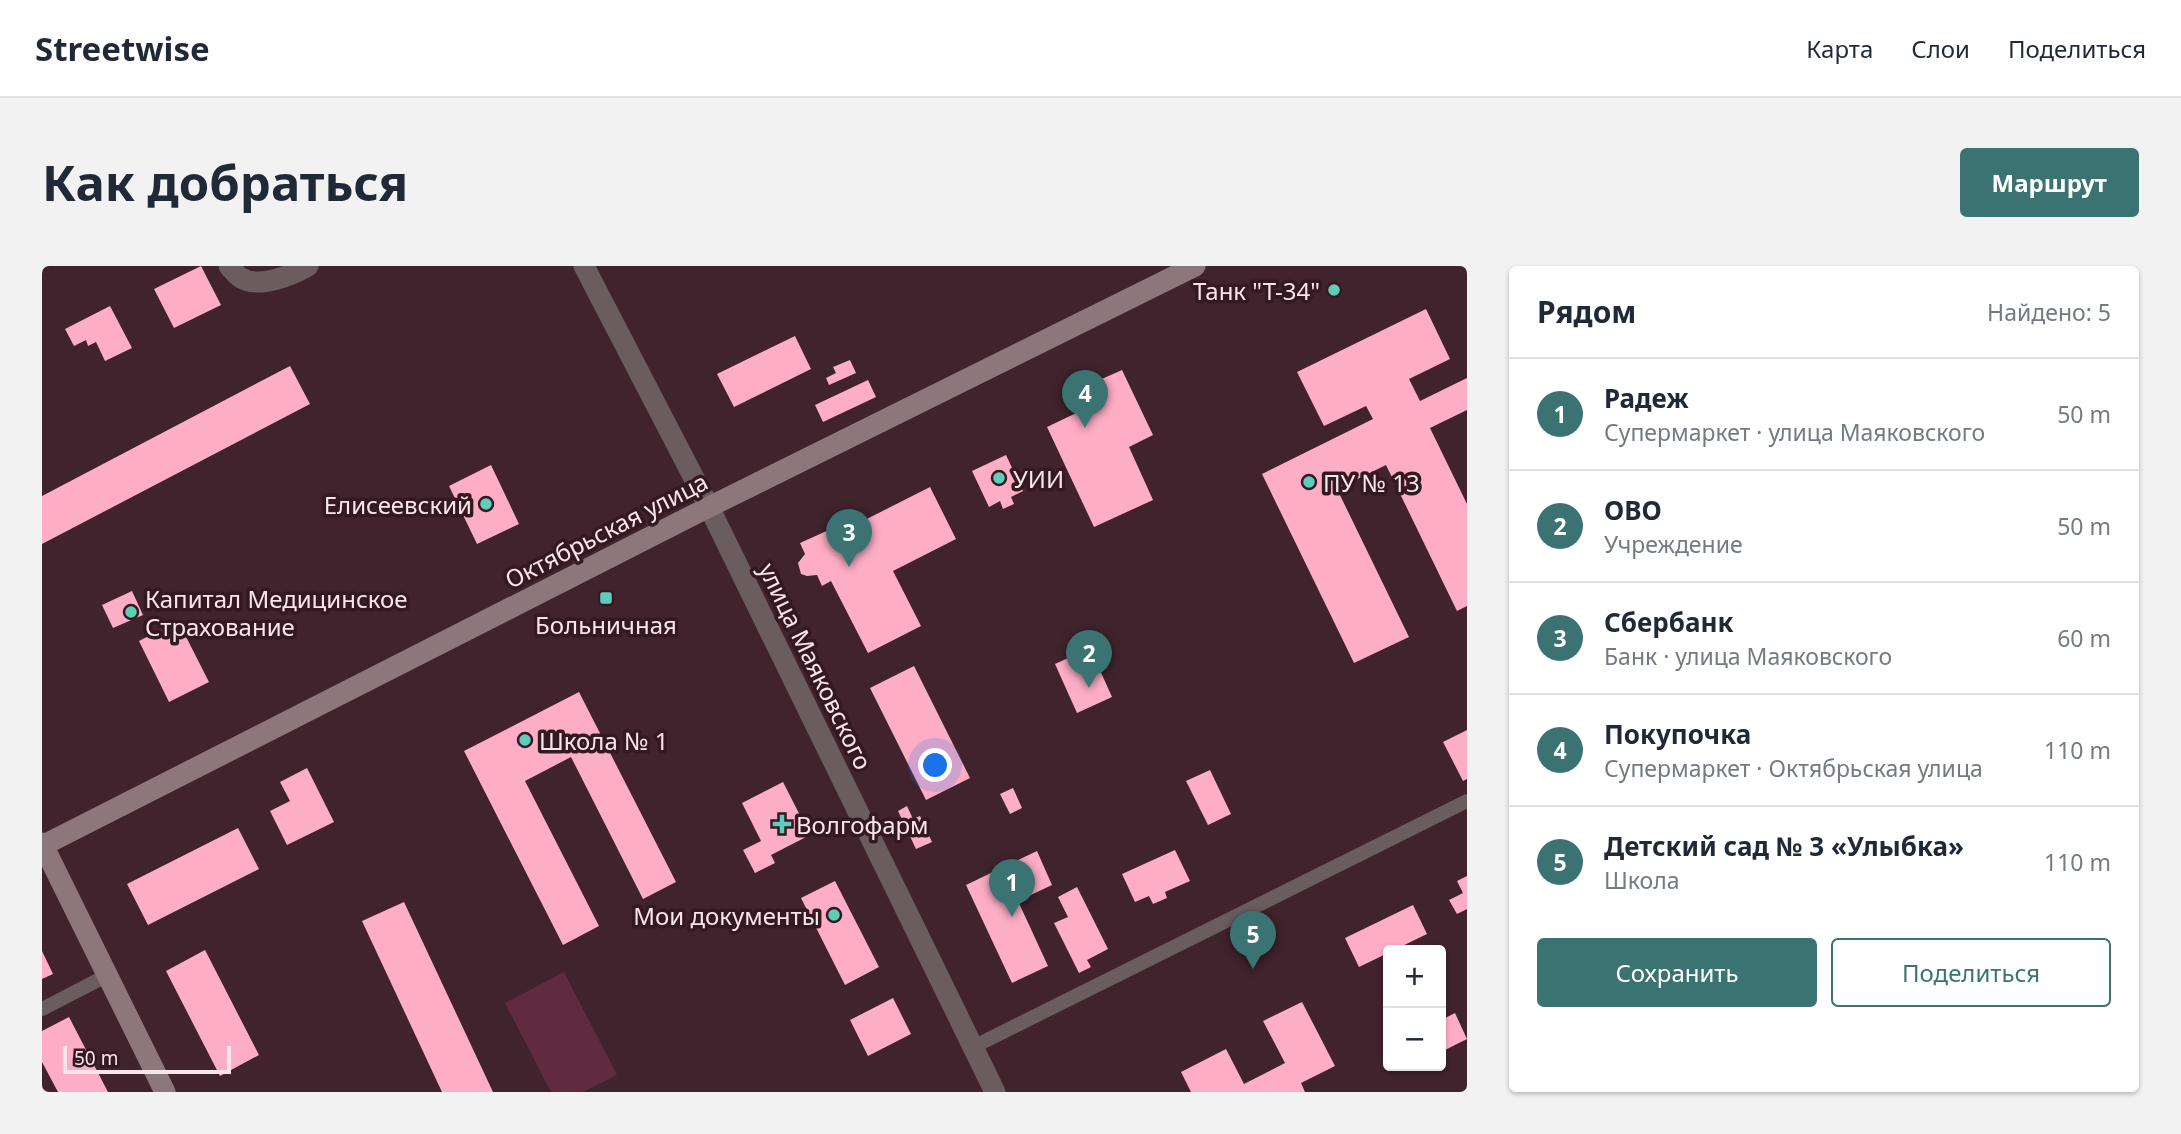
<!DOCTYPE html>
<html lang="ru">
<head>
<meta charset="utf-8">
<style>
	:root { --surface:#fff; --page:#f2f2f3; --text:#1f2937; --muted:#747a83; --line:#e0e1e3; --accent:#3a7372 }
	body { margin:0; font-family:"Noto Sans",sans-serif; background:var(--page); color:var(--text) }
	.controls { position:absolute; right:21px; bottom:21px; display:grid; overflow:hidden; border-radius:7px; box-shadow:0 2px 5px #0004 }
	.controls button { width:63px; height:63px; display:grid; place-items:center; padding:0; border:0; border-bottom:2px solid var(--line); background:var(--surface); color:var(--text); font:35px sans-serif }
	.scale { position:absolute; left:21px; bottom:18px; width:168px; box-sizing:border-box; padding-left:7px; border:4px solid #f9e5ea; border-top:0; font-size:19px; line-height:24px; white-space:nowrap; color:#f9e5ea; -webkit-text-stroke:5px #351922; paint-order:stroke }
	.you { position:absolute; left:894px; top:500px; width:24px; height:24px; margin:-18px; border:5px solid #fff; border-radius:50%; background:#1a73e8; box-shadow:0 0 0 10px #1a73e833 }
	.badge { display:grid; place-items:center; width:46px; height:46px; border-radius:50%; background:var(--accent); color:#fff; font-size:23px; font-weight:700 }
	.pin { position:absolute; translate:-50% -58px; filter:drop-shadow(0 2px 4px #0008) }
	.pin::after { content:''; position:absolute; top:37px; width:24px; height:21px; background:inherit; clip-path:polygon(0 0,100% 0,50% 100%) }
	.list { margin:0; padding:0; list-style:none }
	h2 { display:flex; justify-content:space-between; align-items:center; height:91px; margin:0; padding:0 28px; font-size:30px }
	h2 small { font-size:23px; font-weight:400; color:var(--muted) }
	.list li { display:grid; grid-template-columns:46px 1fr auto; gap:21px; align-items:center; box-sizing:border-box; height:112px; padding:0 28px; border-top:2px solid var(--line) }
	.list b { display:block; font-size:26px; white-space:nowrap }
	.list p { margin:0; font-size:23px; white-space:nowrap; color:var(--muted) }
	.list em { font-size:23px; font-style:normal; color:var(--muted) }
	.actions { display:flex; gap:14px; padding:21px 28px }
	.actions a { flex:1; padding:16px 0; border:2px solid var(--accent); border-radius:7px; text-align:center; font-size:24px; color:var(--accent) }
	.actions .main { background:var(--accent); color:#fff }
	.map { position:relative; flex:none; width:1425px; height:826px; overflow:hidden; border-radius:7px }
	header { display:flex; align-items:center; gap:42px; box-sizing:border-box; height:98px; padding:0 35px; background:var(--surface); border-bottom:2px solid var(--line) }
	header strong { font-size:33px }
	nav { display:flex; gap:38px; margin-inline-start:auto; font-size:24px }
	.intro { display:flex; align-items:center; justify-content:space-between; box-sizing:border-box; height:168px; padding:0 42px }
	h1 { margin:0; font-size:49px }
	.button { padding:18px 32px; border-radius:7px; background:var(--accent); color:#fff; font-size:24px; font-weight:700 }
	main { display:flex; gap:42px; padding:0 42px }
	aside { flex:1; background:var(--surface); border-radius:7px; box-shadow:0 2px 5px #0004 }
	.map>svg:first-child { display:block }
</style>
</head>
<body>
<header>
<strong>Streetwise</strong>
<nav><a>Карта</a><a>Слои</a><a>Поделиться</a></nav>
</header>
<div class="intro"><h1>Как добраться</h1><a class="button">Маршрут</a></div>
<main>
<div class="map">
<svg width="1425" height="826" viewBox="0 0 1425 826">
	<rect width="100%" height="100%" fill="#40232c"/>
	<path fill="#602b3e" d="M522,706l53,103 -34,17h-32l-46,-89z"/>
	<path fill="#fdadc5" d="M159,0l20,39 -47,23 -20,-39z
		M68,40l22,42 -27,13 -9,-19 -8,4 -2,-6 -12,6 -9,-17z
		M1384,43l24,50 -41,20 11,22 47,-23v32l-37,18 37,76v102l-10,5 -71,-146 -49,24 72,148 -55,26 -92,-189 111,-55 -7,-13 -42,20 -27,-54z
		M753,70l16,33 -77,38 -17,-33z
		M808,94l6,13 -27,12 -3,-7 10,-5 -3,-6z
		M248,100l20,38 -268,140v-48z
		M1080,104l31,65 -24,12 24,53 -59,27 -47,-100 48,-23 -9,-18z
		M826,114l8,17 -53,25 -8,-17z
		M964,189l17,36 -12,6 3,7 -11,5 -3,-8 -11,6 -17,-36z
		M449,199l28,59 -42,20 -28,-58z
		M888,221l26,52 -63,32 28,55 -53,27 -37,-72 -9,5 -5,-11 -10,1 -6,-2 -3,-11 7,-9 -5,-11 42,-19 5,5z
		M90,325l11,24 -30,13 -11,-23z
		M136,355l31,61 -40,20 -30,-61z
		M1048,382l22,49 -35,16 -22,-49z
		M872,400l56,112 -44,22 -56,-112z
		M537,426l97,190 -33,17 -72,-142 -46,24 74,145 -36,19 -99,-194z
		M1425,464v49l-4,2 -20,-39z
		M265,502l27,54 -47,23 -17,-34 20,-10 -10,-19z
		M1168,504l21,44 -23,11 -22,-44z
		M741,516l27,53 -39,20 4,8 -20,10 -12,-23 18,-9 -19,-38z
		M971,522l9,20 -12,6 -10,-20z
		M865,540l6,13 7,-3 12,26 -16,7 -18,-38z
		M196,562l21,41 -111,56 -21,-41z
		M1133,584l15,31 -25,11 2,6 -14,6 -4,-8 -14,6 -13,-28z
		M995,585l15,34 -34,16 30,65 -36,17 -46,-98z
		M1425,610v33l-10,5 -8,-14 14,-7 -6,-12z
		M793,615l44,86 -34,18 -44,-87z
		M1035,621l31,62 -21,11 4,7 -12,6 -25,-50 14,-6 -10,-20z
		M362,636l89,190h-51l-80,-171z
		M1371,639l14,29 -33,16h-6v3l-29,14 -14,-29z
		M163,684l54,105 -39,21 -54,-105z
		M0,685l11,23 -11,5z
		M851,732l18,36 -43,22 -18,-36z
		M1260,736l33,64 -34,17 4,9h-114l-10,-20 45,-23 18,35 41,-21 -22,-42z
		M1413,747l12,26 -26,13v-32z
		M27,751l39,75h-50l-16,-30v-31z"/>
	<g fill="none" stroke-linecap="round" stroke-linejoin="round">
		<path stroke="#6b5c60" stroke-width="14" d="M0,743l66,-34
			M931,781l494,-246"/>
		<path stroke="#6b5c60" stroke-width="21" d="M187,0c4,4 8,10 12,12 18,11 51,-3 67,-12
			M542,0l125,241 286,585"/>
		<path stroke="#8e767d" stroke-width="21" d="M0,577l123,249
			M0,580l667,-339 486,-241"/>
	</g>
	<g fill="#5cceba" stroke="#351922" stroke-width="2.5">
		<circle cx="1292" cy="24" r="7"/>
		<circle cx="957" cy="212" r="7"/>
		<circle cx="1267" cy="216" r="7"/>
		<circle cx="444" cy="238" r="7"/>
		<rect x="557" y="325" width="14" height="14" rx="3.5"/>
		<circle cx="89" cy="346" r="7"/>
		<circle cx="483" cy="474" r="7"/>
		<path d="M736.5 547.5h7v7h7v7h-7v7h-7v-7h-7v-7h7z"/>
		<circle cx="792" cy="649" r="7"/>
	</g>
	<g text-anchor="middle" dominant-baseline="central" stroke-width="7" stroke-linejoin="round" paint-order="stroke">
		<g font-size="24" fill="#f9e5ea" stroke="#351922" text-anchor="start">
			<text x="1278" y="24" text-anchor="end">Танк "Т-34"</text>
			<text x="971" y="212">УИИ</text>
			<text x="1281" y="216">ПУ № 13</text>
			<text x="430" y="238" text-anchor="end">Елисеевский</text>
			<text x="103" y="332">Капитал Медицинское<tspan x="103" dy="28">Страхование</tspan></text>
			<text x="564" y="358" text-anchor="middle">Больничная</text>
			<text x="497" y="474">Школа № 1</text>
			<text x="754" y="558">Волгофарм</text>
			<text x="778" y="649" text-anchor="end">Мои документы</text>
		</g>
		<g font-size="24" fill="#f9e5ea" stroke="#351922">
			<text transform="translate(564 264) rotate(-27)">Октябрьская улица</text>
			<text transform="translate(774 400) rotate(64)">улица Маяковского</text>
		</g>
	</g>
</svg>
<div class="controls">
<button>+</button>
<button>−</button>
</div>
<div class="scale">50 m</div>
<div class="you"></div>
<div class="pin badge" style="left:970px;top:651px">1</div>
<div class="pin badge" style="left:1047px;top:422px">2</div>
<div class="pin badge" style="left:807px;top:301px">3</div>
<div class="pin badge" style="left:1043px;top:162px">4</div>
<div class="pin badge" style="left:1211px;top:703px">5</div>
</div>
<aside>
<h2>Рядом<small>Найдено: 5</small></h2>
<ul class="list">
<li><span class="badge">1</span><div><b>Радеж</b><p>Супермаркет · улица Маяковского</p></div><em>50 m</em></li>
<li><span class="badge">2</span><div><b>ОВО</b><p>Учреждение</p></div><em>50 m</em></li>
<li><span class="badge">3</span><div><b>Сбербанк</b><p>Банк · улица Маяковского</p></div><em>60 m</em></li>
<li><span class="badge">4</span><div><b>Покупочка</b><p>Супермаркет · Октябрьская улица</p></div><em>110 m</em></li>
<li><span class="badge">5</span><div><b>Детский сад № 3 «Улыбка»</b><p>Школа</p></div><em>110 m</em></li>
</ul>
<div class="actions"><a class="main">Сохранить</a><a>Поделиться</a></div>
</aside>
</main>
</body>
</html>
